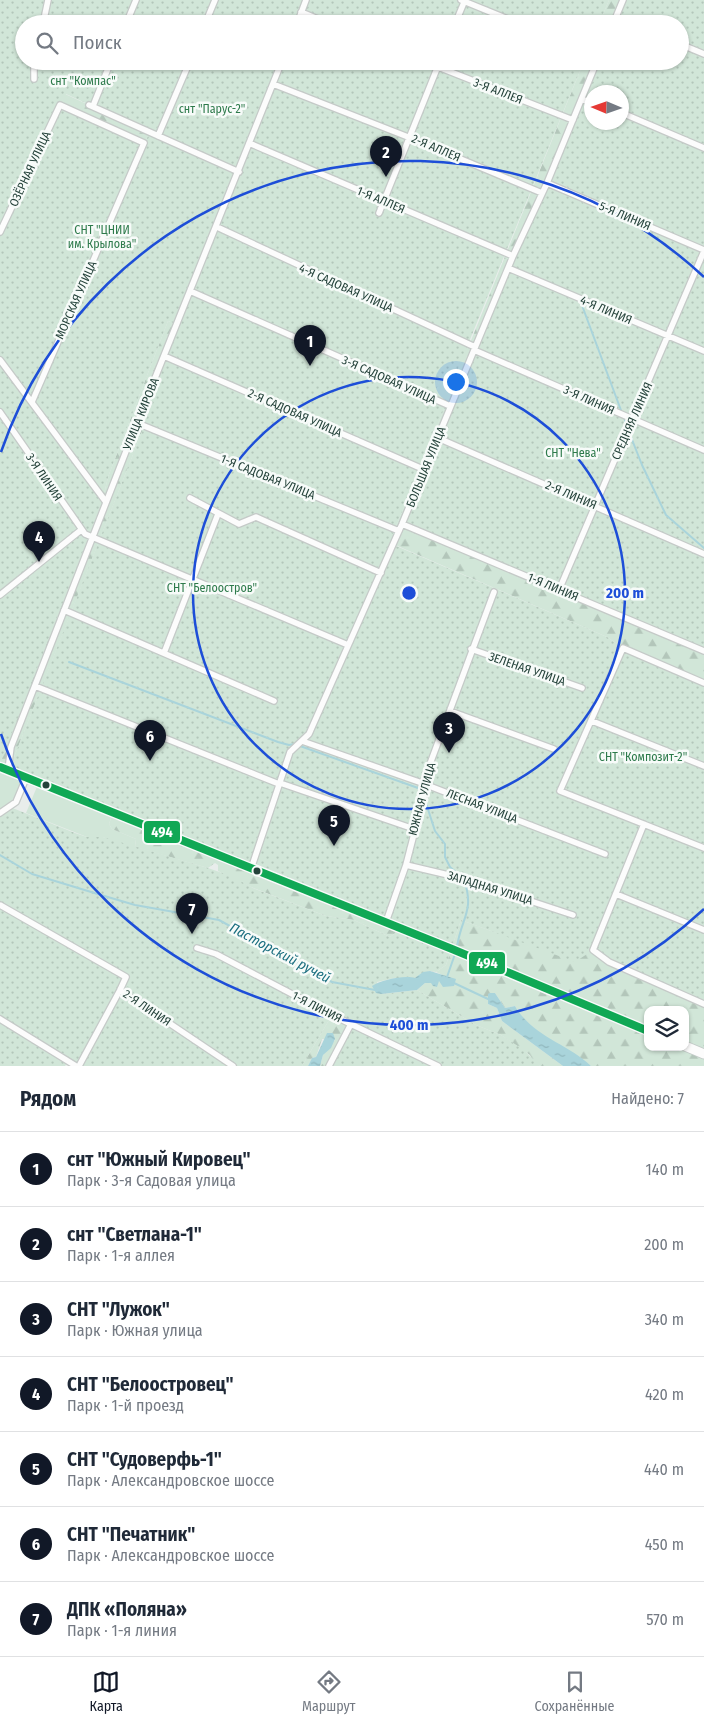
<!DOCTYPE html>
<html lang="ru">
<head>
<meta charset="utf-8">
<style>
	:root { --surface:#fff; --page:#f2f2f3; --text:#1f2937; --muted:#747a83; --line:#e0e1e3; --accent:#111827 }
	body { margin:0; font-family:"Fira Sans Condensed",sans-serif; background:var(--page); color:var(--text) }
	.controls { position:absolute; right:15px; bottom:15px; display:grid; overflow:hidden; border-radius:10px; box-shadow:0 1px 4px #0004 }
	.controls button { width:45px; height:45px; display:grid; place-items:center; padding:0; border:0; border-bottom:1px solid var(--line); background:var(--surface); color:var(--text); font:25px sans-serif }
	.compass { position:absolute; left:584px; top:85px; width:45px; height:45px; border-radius:50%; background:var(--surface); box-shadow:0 1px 4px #0004; rotate:272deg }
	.you { position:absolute; left:455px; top:381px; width:18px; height:18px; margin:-12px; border:4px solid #fff; border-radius:50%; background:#1a73e8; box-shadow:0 0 0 8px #1a73e833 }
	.badge { display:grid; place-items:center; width:32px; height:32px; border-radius:50%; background:var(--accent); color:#fff; font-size:16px; font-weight:700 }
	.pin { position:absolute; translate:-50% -41px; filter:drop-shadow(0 1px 2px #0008) }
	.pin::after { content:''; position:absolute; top:26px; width:18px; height:15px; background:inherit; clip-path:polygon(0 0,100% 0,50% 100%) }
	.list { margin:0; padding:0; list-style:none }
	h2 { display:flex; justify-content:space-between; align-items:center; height:65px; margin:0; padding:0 20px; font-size:21px }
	h2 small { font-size:16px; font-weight:400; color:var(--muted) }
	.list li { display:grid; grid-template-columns:32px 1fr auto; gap:15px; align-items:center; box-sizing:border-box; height:75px; padding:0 20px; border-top:1px solid var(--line) }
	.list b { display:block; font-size:19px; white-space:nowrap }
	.list p { margin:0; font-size:16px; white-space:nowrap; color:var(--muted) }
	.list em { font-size:16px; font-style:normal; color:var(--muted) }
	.icon { flex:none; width:28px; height:28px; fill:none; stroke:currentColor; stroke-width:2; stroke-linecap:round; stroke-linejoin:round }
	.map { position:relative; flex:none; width:704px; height:1066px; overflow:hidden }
	.search { position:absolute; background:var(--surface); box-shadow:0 1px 4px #0004; left:15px; right:15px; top:15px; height:55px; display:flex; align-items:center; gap:12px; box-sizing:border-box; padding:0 18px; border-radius:28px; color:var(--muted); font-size:19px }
	.sheet { height:590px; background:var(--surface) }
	nav { display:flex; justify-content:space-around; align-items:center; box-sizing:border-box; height:70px; border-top:1px solid var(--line); background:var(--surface); font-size:14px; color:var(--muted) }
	nav a { display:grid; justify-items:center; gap:2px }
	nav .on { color:var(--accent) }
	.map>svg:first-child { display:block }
</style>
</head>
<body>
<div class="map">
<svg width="704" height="1066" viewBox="0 0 704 1066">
	<defs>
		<pattern id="forest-firs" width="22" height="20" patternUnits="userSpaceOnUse" patternTransform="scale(1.25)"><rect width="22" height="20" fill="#d1e6d8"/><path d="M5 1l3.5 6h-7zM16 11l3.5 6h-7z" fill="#b3c6ba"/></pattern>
		<pattern id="garden-dots" width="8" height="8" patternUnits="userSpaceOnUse" patternTransform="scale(1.25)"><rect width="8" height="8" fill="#d1e6d8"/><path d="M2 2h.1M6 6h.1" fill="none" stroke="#b3c6ba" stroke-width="1.8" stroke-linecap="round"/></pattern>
		<pattern id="water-ripples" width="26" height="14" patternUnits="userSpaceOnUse" patternTransform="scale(1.25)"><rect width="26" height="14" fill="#a9d4db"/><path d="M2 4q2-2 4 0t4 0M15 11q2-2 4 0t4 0" fill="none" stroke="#91b7bd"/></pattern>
	</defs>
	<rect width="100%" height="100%" fill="#e8edeb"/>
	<path fill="#d1e6d8" d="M470,343l6,3 -26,62 -18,-9 9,-22z
		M63,610l8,3 -30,76 -7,-3z
		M0,767l26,10 -10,25 -16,12z
		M39,782l74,30 -4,12 3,5 24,10 -1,8 -16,-3 -16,-7h-16l-61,-24z"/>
	<path fill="url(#forest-firs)" fill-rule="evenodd" d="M609,0h14l-10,24h-14z
		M584,61h13l-121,285 -6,-3z
		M65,94l85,39 -6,10 -84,-38z
		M168,321l8,3 219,205 51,-125 258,247v32l-81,-35 -16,-11 -214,-93 4,-10 -254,-105 -72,184 -7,-3 -30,76 7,3 -32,81 -9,-7 5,-15 97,-245 6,-26z
		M113,812l288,117 -11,8 -36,-17 -28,-4 -75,-29 -33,-16v-6l-3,-2 -7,5 -73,-21 1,-8 -24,-10 -3,-5z
		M461,920l33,12 99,18 111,54v62h-113l-52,-33 -16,-15 -8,-12 -10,2 -10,-15 -7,1v10l9,4 5,13 61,45h-23l-7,-5 -3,-6 -29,-20 -25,-10 -59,-35 8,-7 15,-2 2,2 9,-4 -15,-7 10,-7zM648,1010h37v37h-37z
		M332,1015l18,8 -21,43h-9l3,-11 12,-15 -13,-1 -6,18 -4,1 -4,8h-6z"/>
	<path fill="url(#garden-dots)" fill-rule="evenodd" d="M0,0h609l-10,24h-575v37h560l-131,320 -12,-4 -8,21 13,6 -51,125 -258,-107 39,-98 -8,-3 -60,156 -6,26 -102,260zM66,94l83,38 1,1 -6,10 -84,-38z
		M623,0h81v651l-301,-128 194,-462h83v-37h-67zM592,92h30v30h-30z
		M143,429l255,105 -4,11 213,92 16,11 81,35v321l-95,-42 -16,-12 -18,12 -114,-42 -15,45 -10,7 -6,-1 -15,7h-20l-18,4 4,12 36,-4 59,35 25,10 23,15 16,16h-211l21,-42 -18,-9 -30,51h-226l-8,-5 -3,5h-65v-252l10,-7 65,26 12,4h16l105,31 23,8 22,12 73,28 28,4 36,17 11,-8 -392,-159z"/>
	<path fill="url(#water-ripples)" d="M430,971l26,8 -2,7 -11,1 -4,-6 -2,6 -4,-1 -2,-3h-6l-8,7 -36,4 -5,-1 -4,-7c9,-6 32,-11 43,-8l8,-6z
		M490,993h5l10,15 10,-2c18,31 52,37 76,60h-28l-61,-45 -5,-13 -9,-4v-10z
		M327,1033h6l2,6 -4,9 -8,7 -3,11h-12l4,-8 4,-1z"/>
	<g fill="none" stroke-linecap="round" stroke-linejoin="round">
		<path stroke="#a9d4db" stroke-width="2" d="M580,300l42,113
			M624,417l3,10
			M629,432l13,33 24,50 38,33
			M69,662l209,80 11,3 6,-1
			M300,746l118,42 5,5
			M425,800l10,31 10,13v13l5,10 9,8
			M0,855l32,19 69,21 34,10 84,15 113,62 43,8
			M457,947c4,-29 18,-36 7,-67
			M447,977l8,-23
			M454,983l34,16"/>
		<g stroke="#c5cac8" stroke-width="8">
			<path id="street" d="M461,0l59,24
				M301,12l29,12
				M616,18l15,6
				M43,24l5,-24
				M126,24l10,-24
				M205,24l10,-24
				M297,24l9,-24
				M455,24l10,-24
				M613,24l10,-24
				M680,44l24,10
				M34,61v18
				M423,61l150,59
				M273,84l135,53 134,56
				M582,100l10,1
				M89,105l150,67
				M93,106l18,-45
				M622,113l82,35
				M158,136l32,-75
				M249,143l264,113
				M547,183l157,67
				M379,213l61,-152
				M217,227l258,120
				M0,232l60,-127 84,38 -112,259
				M508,268l196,83
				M190,291l260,115
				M474,350l230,100
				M164,356l261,114
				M0,360l106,142
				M0,412l85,122 263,111
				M137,423l262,108
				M438,438l266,116
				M190,498l49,26 17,-7 125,56
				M402,524l302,127
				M559,590l145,-339
				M0,595l81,-65
				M64,610l210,91
				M471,649l111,39
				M164,653l54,-139
				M704,683l-81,-35 -63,143 144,57
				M35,686l244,98
				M450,711l104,38
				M592,721l112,45
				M302,741l117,41 186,72
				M8,770l3,-23 126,-324 145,-362
				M280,783l134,46
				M0,813l16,-11 10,-24
				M644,824l-51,126 16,12 95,42
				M406,865l55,13 112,37
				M251,869l39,-117 19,-18 93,-210 111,-268 34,-73 50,-122
				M616,894l88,36
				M0,905l126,72 -6,13 113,76
				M386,922l20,-57 19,-74 -1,-11 70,-188
				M197,948l19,6 116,61 106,51
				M0,1019l76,47
				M79,1066l41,-76
				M329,1066l22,-42"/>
		</g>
		<g stroke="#c3cbc8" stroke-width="11">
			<path id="secondary" d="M0,767l452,182 196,82
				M685,1046l19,8"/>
		</g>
		<use href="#street" stroke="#fcfcfc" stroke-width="5.5"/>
		<use href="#secondary" stroke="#fcfcfc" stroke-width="9"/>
		<g stroke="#f7fbf9" stroke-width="11">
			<path id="bus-1" d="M0,767l452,182 196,82"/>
		</g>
		<use href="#bus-1" stroke="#10a855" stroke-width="8"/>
	</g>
	<g fill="none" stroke="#1d4ed8" stroke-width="2.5">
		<circle cx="409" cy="593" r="216"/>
		<path d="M704 909A432 432 0 0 1 1 734M1 452A432 432 0 0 1 704 277"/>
	</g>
	<g fill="#24423a" stroke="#f7fbf9" stroke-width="2">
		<circle cx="46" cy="785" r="4.5"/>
		<circle cx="257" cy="871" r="4.5"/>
	</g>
	<g text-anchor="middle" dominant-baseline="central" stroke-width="5" stroke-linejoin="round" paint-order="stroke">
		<g font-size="12" fill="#2d7a4b" stroke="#f7fbf9">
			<text x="83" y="81">снт "Компас"</text>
			<text x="212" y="109">снт "Парус-2"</text>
			<text x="102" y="230">СНТ "ЦНИИ<tspan x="102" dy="14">им. Крылова"</tspan></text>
			<text x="573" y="453">СНТ "Нева"</text>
			<text x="212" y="588">СНТ "Белоостров"</text>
			<text x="643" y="757">СНТ "Композит-2"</text>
		</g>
		<g font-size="12" fill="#24423a" stroke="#f7fbf9">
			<text transform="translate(498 91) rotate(21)">3-Я АЛЛЕЯ</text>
			<text transform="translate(436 148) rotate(23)">2-Я АЛЛЕЯ</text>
			<text transform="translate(30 169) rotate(-65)">ОЗЁРНАЯ УЛИЦА</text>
			<text transform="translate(381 200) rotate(23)">1-Я АЛЛЕЯ</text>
			<text transform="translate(625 216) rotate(23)">5-Я ЛИНИЯ</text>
			<text transform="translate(346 288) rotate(24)">4-Я САДОВАЯ УЛИЦА</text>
			<text transform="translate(76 300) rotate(-66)">МОРСКАЯ УЛИЦА</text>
			<text transform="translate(606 310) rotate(23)">4-Я ЛИНИЯ</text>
			<text transform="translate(389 380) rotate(24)">3-Я САДОВАЯ УЛИЦА</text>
			<text transform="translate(589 400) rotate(24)">3-Я ЛИНИЯ</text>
			<text transform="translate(295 413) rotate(24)">2-Я САДОВАЯ УЛИЦА</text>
			<text transform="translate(141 414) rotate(-68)">УЛИЦА КИРОВА</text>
			<text transform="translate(632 421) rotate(-66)">СРЕДНЯЯ ЛИНИЯ</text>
			<text transform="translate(426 467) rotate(-68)">БОЛЬШАЯ УЛИЦА</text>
			<text transform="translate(44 477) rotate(56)">3-Я ЛИНИЯ</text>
			<text transform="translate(268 477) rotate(22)">1-Я САДОВАЯ УЛИЦА</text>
			<text transform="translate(571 495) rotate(23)">2-Я ЛИНИЯ</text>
			<text transform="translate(553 587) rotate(23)">1-Я ЛИНИЯ</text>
			<text transform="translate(527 669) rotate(19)">ЗЕЛЕНАЯ УЛИЦА</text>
			<text transform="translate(422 799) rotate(-75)">ЮЖНАЯ УЛИЦА</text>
			<text transform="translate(482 806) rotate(21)">ЛЕСНАЯ УЛИЦА</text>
			<text transform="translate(490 888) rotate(17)">ЗАПАДНАЯ УЛИЦА</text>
			<text transform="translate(317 1007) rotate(27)">1-Я ЛИНИЯ</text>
			<text transform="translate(147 1008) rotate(34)">2-Я ЛИНИЯ</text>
		</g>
		<g font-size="14" font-style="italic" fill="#1c6f80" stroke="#f7fbf9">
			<text transform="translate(280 953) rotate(28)">Пасторский ручей</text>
		</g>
	</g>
	<circle cx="409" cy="593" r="8" fill="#1d4ed8" stroke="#f7fbf9" stroke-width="2.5"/>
	<g font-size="15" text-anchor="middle" font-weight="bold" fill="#1d4ed8" stroke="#f7fbf9" stroke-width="5" stroke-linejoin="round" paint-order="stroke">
		<text x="625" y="598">200 m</text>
		<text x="409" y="1030">400 m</text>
	</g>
	<g stroke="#f7fbf9" stroke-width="2">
		<rect x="143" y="820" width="38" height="24" rx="5" fill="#10a855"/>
		<rect x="468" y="951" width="38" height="24" rx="5" fill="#10a855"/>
	</g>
	<g font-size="14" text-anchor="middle" font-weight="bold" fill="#fff">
		<text x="162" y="837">494</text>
		<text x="487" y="968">494</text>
	</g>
</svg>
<div class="controls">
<button><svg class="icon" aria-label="layers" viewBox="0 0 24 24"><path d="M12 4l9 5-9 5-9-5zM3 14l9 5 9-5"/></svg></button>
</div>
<svg class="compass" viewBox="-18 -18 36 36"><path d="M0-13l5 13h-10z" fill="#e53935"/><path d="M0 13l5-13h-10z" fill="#747a83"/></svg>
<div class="you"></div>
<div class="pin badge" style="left:310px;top:366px">1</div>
<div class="pin badge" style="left:386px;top:177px">2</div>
<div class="pin badge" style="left:449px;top:753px">3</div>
<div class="pin badge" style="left:39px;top:562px">4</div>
<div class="pin badge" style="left:334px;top:846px">5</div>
<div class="pin badge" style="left:150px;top:761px">6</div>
<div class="pin badge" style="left:192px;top:934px">7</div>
<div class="search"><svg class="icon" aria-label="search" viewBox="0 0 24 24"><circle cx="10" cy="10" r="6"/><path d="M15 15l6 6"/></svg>Поиск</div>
</div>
<section class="sheet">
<h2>Рядом<small>Найдено: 7</small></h2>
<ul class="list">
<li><span class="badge">1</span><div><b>снт &quot;Южный Кировец&quot;</b><p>Парк · 3-я Садовая улица</p></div><em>140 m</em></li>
<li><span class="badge">2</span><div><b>снт &quot;Светлана-1&quot;</b><p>Парк · 1-я аллея</p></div><em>200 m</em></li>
<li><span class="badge">3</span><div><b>СНТ &quot;Лужок&quot;</b><p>Парк · Южная улица</p></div><em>340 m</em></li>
<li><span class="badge">4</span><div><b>СНТ &quot;Белоостровец&quot;</b><p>Парк · 1-й проезд</p></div><em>420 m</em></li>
<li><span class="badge">5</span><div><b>СНТ &quot;Судоверфь-1&quot;</b><p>Парк · Александровское шоссе</p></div><em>440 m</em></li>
<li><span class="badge">6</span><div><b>СНТ &quot;Печатник&quot;</b><p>Парк · Александровское шоссе</p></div><em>450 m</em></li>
<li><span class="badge">7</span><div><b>ДПК «Поляна»</b><p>Парк · 1-я линия</p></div><em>570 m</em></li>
</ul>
</section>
<nav>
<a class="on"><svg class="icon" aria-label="map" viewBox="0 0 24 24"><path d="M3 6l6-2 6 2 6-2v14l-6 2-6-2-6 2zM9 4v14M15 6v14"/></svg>Карта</a>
<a><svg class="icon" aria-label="directions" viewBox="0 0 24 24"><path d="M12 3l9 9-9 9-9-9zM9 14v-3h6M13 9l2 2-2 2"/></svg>Маршрут</a>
<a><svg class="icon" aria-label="saved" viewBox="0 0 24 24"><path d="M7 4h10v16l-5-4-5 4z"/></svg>Сохранённые</a>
</nav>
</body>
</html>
